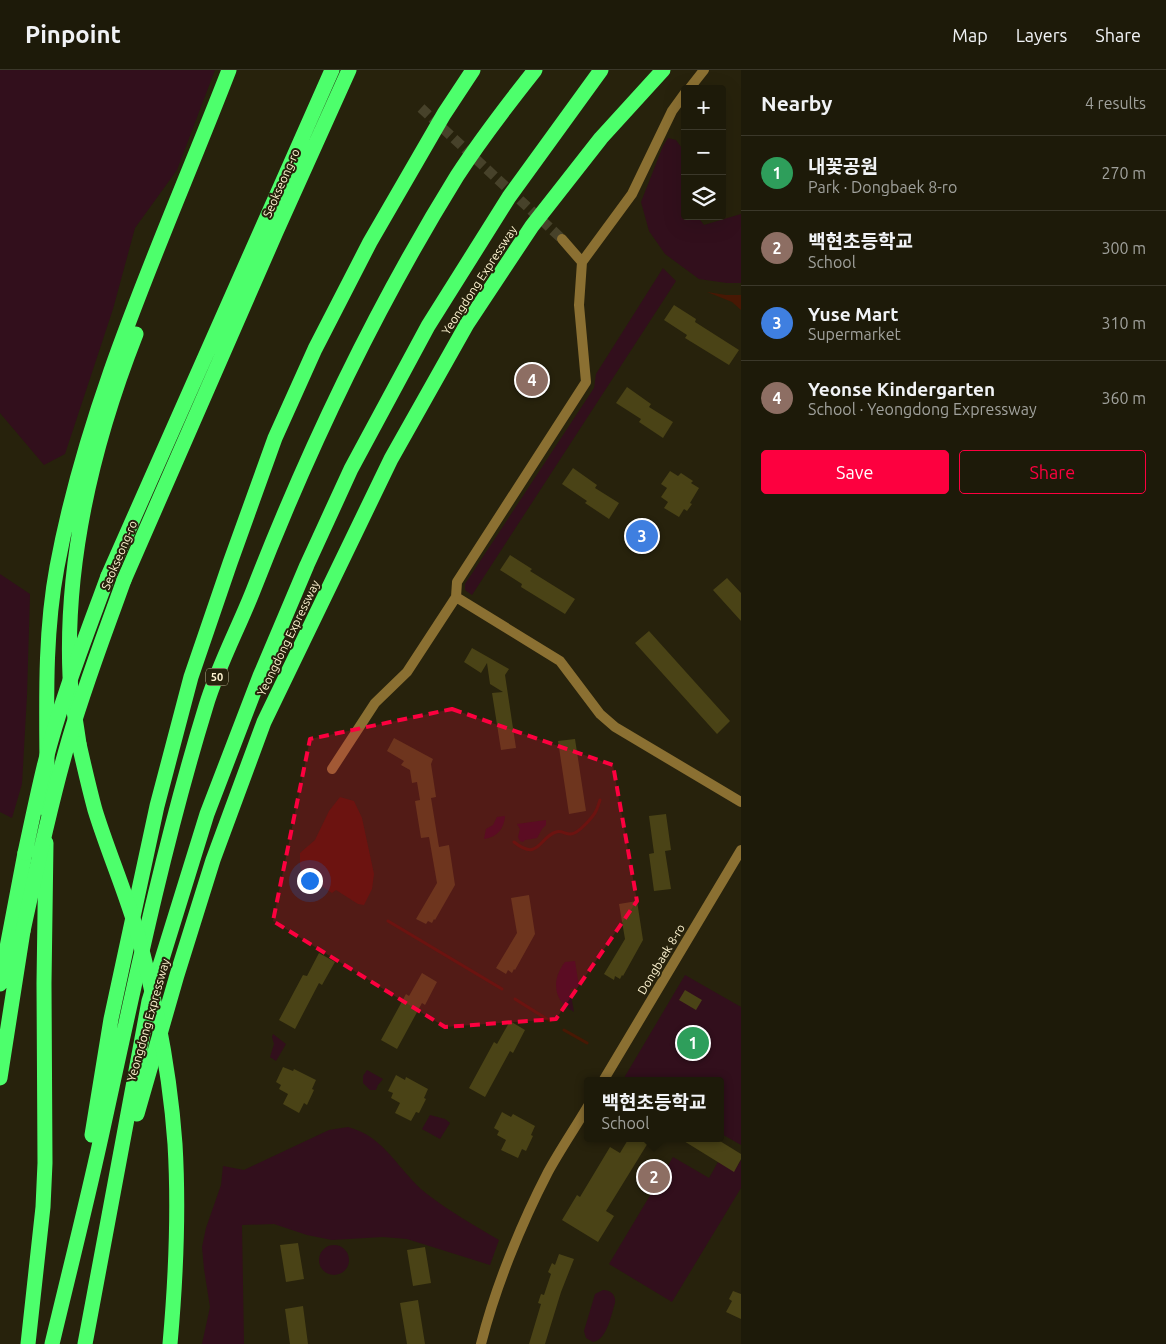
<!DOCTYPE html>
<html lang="en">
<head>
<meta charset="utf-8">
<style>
	:root { --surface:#1d1a09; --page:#252312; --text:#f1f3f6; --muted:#a0a19c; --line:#3b382a; --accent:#fd003f }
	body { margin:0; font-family:Ubuntu,"Noto Sans KR",sans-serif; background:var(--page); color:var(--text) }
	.controls { position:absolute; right:15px; top:15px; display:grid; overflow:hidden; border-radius:5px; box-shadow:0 5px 20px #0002 }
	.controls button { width:45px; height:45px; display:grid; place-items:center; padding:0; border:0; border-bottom:1px solid var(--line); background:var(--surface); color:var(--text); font:25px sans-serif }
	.you { position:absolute; left:309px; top:810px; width:18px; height:18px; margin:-12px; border:4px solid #fff; border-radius:50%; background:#1a73e8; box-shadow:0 0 0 8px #1a73e833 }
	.badge { display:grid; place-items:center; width:32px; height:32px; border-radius:50%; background:var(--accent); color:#fff; font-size:16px; font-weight:700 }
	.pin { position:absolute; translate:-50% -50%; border:2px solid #fff; box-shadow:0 1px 5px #0006 }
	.popup { position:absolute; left:584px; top:1007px; width:140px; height:65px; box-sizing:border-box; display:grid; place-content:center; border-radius:5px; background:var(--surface); filter:drop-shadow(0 1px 4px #0005); font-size:16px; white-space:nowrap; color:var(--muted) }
	.popup b { font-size:19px; color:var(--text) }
	.popup::after { content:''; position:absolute; left:50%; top:100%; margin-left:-10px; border:10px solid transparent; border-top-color:var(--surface) }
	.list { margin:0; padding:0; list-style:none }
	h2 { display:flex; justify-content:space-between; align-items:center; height:65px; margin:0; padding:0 20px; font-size:21px }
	h2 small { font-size:16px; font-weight:400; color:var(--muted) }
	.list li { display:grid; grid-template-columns:32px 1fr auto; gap:15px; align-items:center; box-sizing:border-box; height:75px; padding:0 20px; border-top:1px solid var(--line) }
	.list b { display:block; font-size:19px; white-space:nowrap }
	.list p { margin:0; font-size:16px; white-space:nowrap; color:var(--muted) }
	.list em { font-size:16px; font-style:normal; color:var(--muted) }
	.actions { display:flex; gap:10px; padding:15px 20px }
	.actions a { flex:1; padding:11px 0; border:1px solid var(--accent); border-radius:5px; text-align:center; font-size:18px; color:var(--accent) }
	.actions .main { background:var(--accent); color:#fff }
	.icon { flex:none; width:28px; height:28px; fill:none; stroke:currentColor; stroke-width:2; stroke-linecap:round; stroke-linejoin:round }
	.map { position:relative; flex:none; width:741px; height:1274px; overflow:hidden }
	header { display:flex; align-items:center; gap:30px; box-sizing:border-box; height:70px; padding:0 25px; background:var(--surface); border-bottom:1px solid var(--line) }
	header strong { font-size:24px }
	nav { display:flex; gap:28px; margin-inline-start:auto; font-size:18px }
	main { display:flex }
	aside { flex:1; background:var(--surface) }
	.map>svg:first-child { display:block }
</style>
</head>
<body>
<header>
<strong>Pinpoint</strong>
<nav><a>Map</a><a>Layers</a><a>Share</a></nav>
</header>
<main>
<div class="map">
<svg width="741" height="1274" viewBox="0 0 741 1274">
	<rect width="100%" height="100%" fill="#27220c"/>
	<path fill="#320f1c" d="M0,0h215l-38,100 -42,58 -22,81 -48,145 -21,11 -44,-52z
		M668,68l8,2 8,11 -2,37 3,7v21h12l7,9 37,-11v69h-14l-28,-4 -34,-25 -16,-23 -8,-29 22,-56z
		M663,198l13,13 -204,314 -7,-5v-6l129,-196 2,-14z
		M0,504l30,20 -3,101 -5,89 -10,34 -12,-6z
		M505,746c-1,13 -8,21 -21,23l2,-10 7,-4 4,-8z
		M546,750v5l-4,4 -5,9 -12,2 -2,2 -3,-1 -2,-4 2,-8 -3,-5z
		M575,891l4,26 -9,2 4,23c-21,-11 -23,-32 -9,-50z
		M685,905l56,32v138l-21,-12v-52h-91l-5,-3z
		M273,964l13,10 -10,17 -6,-4 4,-13 -2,-7z
		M367,1000l16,9 -5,6 -2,5h-6l-7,-7v-7z
		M430,1045l15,4 5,4 -10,16 -18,-10z
		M348,1057c38,10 49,43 79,67 22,17 48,32 72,46l-9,25 -83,-26 -24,-2 -51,3 -25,-5 -33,-11 -32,1 2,119h-42l8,-37 -6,-38 -2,-22 4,-19 15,-43 2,-19 21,4 85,-40z
		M673,1087l36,21 9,-16 16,9 7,-11v28l-69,114 -63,-38z
		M319 1190a15 15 0 1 1 30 0a15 15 0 1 1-30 0Z
		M603,1220c8,0 13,5 12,13 -4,12 -8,37 -22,39l-7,-4 -2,-7 11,-37z"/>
	<path fill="#481804" d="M707,222l19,3h15v15l-9,-8z
		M340,727l14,4 8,17 12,56 -2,15 -8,16 -6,-1 -22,-14 -4,3 -30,-20 -2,-7v-13l15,-13 14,-29z"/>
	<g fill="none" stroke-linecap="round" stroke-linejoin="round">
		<path stroke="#481804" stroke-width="3" d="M514,772c25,20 25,-5 42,-10 6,-2 10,3 15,2 7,0 22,-17 25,-23 2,-4 3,-8 4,-11
			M388,851l114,68
			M515,929l35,22
			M564,960l23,13"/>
	</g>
	<path fill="#4a4316" d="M674,235l22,14 -1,3 44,28 -10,15 -44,-27 2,-3 -23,-15z
		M627,317l24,17 -2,3 24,15 -10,16 -24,-16 2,-3 -25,-16z
		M573,398l24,17 -2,3 24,15 -10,16 -24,-16 2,-2 -25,-17z
		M670,401l8,5 3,-3 12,8 -2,2 8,5 -9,15 2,1 -5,7 -3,-2 -5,8 -15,-9 4,-6 -7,-5 6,-9 -6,-4z
		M510,485l22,14 -2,2 45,28 -10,15 -44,-27 1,-3 -22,-14z
		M727,508l14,15v28l-28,-31z
		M649,561l81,90 -13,13 -82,-91z
		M472,578l37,21 -4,6 11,73 -15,2 -9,-57 11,-1 -13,-8 -3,-21 -6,10 -17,-11z
		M394,668l39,21 -2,5 5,33 -5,1 8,49 10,-2 6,40 -20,35 -1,-1 -2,4 -4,-2 -2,3 -10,-5 21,-36 -8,-46 -8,1 -6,-37 5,-1 -3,-18 -5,1 -2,-13 -9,-5 3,-4 -17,-10z
		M575,669l11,72 -17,3 -11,-73z
		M666,744l5,36 -6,1 6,38 -17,2 -5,-37 5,-1 -5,-37z
		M529,825l6,39 -20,36 -1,-1 -2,4 -4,-3 -2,4 -10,-6 21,-35 -6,-35z
		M637,831l6,39 -20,36 -1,-1 -2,4 -5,-3 -1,4 -10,-6 21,-35 -6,-35z
		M319,883l16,9 -13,23 -3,-2 -24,46 -16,-9 24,-45 4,1z
		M422,903l15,9 -12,23 -3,-2 -25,46 -16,-9 25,-46 3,2z
		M685,920l17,10 -6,10 -17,-10z
		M510,951l15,9 -12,23 -3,-2 -25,46 -16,-9 25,-46 3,2z
		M283,997l10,4 1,-2 22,11 -4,9 2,1 -7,15 -3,-2 -5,10 -16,-9 5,-10 -9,-5 2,-4 -5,-3z
		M396,1005l9,5 1,-3 22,12 -4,9 2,1 -7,14 -3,-1 -5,9 -16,-8 5,-10 -9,-5 2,-5 -5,-2z
		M502,1042l9,5 2,-3 22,12 -4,9 2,1 -7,15 -4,-2 -4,9 -17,-8 5,-10 -9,-5 2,-4 -5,-3z
		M629,1068h22l-45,73 8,5 -16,26 -36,-22 15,-25 3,2 30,-50 10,6z
		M679,1068h36l26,16v5l-7,13z
		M298,1173l6,36 -18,3 -6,-37z
		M425,1177l6,36 -18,3 -6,-36z
		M559,1184l15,5 -13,33 -16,52h-16l12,-40 -3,-1 3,-9 3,1 7,-21 -3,-2 4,-9 3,2z
		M733,1221l8,3v25l-15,-7 6,-11 -3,-2z
		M418,1230l7,44h-18l-7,-41z
		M303,1236l5,38h-18l-5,-35z"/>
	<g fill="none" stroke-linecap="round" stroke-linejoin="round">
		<path stroke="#47422a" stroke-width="10" stroke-dasharray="10 5" stroke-linecap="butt" d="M421,38l141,131"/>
		<path stroke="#8b7032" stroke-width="10" d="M689,19l15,-19
			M562,169l20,23
			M456,527l104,64 40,53 15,13 126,75
			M332,699l43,-66 32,-31 49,-75 1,-15 129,-200 -7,-77 3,-43 50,-68 40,-83 13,-18
			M603,1011l138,-231
			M481,1274c14,-56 40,-120 67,-172 12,-22 27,-44 40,-66"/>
		<path stroke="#4dff6c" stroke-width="15" d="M108,506l224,-506
			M124,510l152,-348 73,-162
			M79,674c-3,-23 -8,-46 -9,-68 -5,-115 24,-235 66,-342
			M47,740c1,-80 -5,-163 10,-243 32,-173 109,-334 172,-497
			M0,914l25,-131
			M0,1008l23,-147
			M137,1044l40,-139 36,-115 51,-138 127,-263 76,-135 65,-98 69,-88 62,-68
			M92,1065l19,-116 46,-213 34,-129 39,-114 45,-125 40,-89 55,-107 74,-128 29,-44
			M28,1274l15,-137 2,-44 -1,-180 2,-140
			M52,1274c16,-67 33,-134 48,-202 32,-146 62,-293 106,-436 12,-40 32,-77 47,-115 56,-144 123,-284 204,-415 24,-37 51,-72 78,-106
			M85,1274l64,-343 58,-187 53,-138 47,-111 44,-96 77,-143 81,-129 92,-127"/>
		<path stroke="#4dff6c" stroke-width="15" d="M79,674c5,22 10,44 16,66 13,42 31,83 43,125 18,67 32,139 37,209 4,67 1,133 -5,200
			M25,783c6,-28 12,-57 19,-86 16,-65 41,-128 64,-191
			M23,861c13,-60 26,-121 43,-181 16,-58 38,-114 58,-170"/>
	</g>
	<path fill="#fd003f" fill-opacity="0.2" stroke="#fd003f" stroke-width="4" stroke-dasharray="10 6" stroke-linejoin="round" d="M452,639l161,56 24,136 -81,118 -111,8 -172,-106 37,-182z"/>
	<g text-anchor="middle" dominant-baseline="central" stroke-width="4" stroke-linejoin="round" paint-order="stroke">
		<rect fill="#27220c" stroke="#beb697" stroke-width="1" x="206" y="598.5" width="22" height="17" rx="4"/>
		<g font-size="11" font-weight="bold" fill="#fff5d2">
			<text x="217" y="607">50</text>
		</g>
		<g font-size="12" fill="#fff5d2" stroke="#27220c">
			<text transform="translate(281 113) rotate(-66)">Seokseong-ro</text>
			<text transform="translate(479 210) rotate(-57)">Yeongdong Expressway</text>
			<text transform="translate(119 485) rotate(-67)">Seokseong-ro</text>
			<text transform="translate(288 568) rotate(-64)">Yeongdong Expressway</text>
			<text transform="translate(661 889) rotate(-59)">Dongbaek 8-ro</text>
			<text transform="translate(148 950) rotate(-74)">Yeongdong Expressway</text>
		</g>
	</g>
</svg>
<div class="controls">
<button>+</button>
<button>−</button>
<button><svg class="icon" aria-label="layers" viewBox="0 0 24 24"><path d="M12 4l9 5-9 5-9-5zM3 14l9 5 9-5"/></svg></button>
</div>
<div class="you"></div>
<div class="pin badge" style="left:693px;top:973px;background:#2e9e5b">1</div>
<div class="pin badge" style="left:654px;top:1107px;background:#8d6e63">2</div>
<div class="popup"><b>백현초등학교</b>School</div>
<div class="pin badge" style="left:642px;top:466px;background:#3f7fe0">3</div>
<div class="pin badge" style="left:532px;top:310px;background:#8d6e63">4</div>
</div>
<aside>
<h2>Nearby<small>4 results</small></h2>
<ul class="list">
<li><span class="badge" style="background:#2e9e5b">1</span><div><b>내꽃공원</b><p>Park · Dongbaek 8-ro</p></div><em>270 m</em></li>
<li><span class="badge" style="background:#8d6e63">2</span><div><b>백현초등학교</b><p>School</p></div><em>300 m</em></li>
<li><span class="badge" style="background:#3f7fe0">3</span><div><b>Yuse Mart</b><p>Supermarket</p></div><em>310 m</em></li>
<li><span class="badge" style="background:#8d6e63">4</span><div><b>Yeonse Kindergarten</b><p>School · Yeongdong Expressway</p></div><em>360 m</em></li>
</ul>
<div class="actions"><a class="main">Save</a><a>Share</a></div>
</aside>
</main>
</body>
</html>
